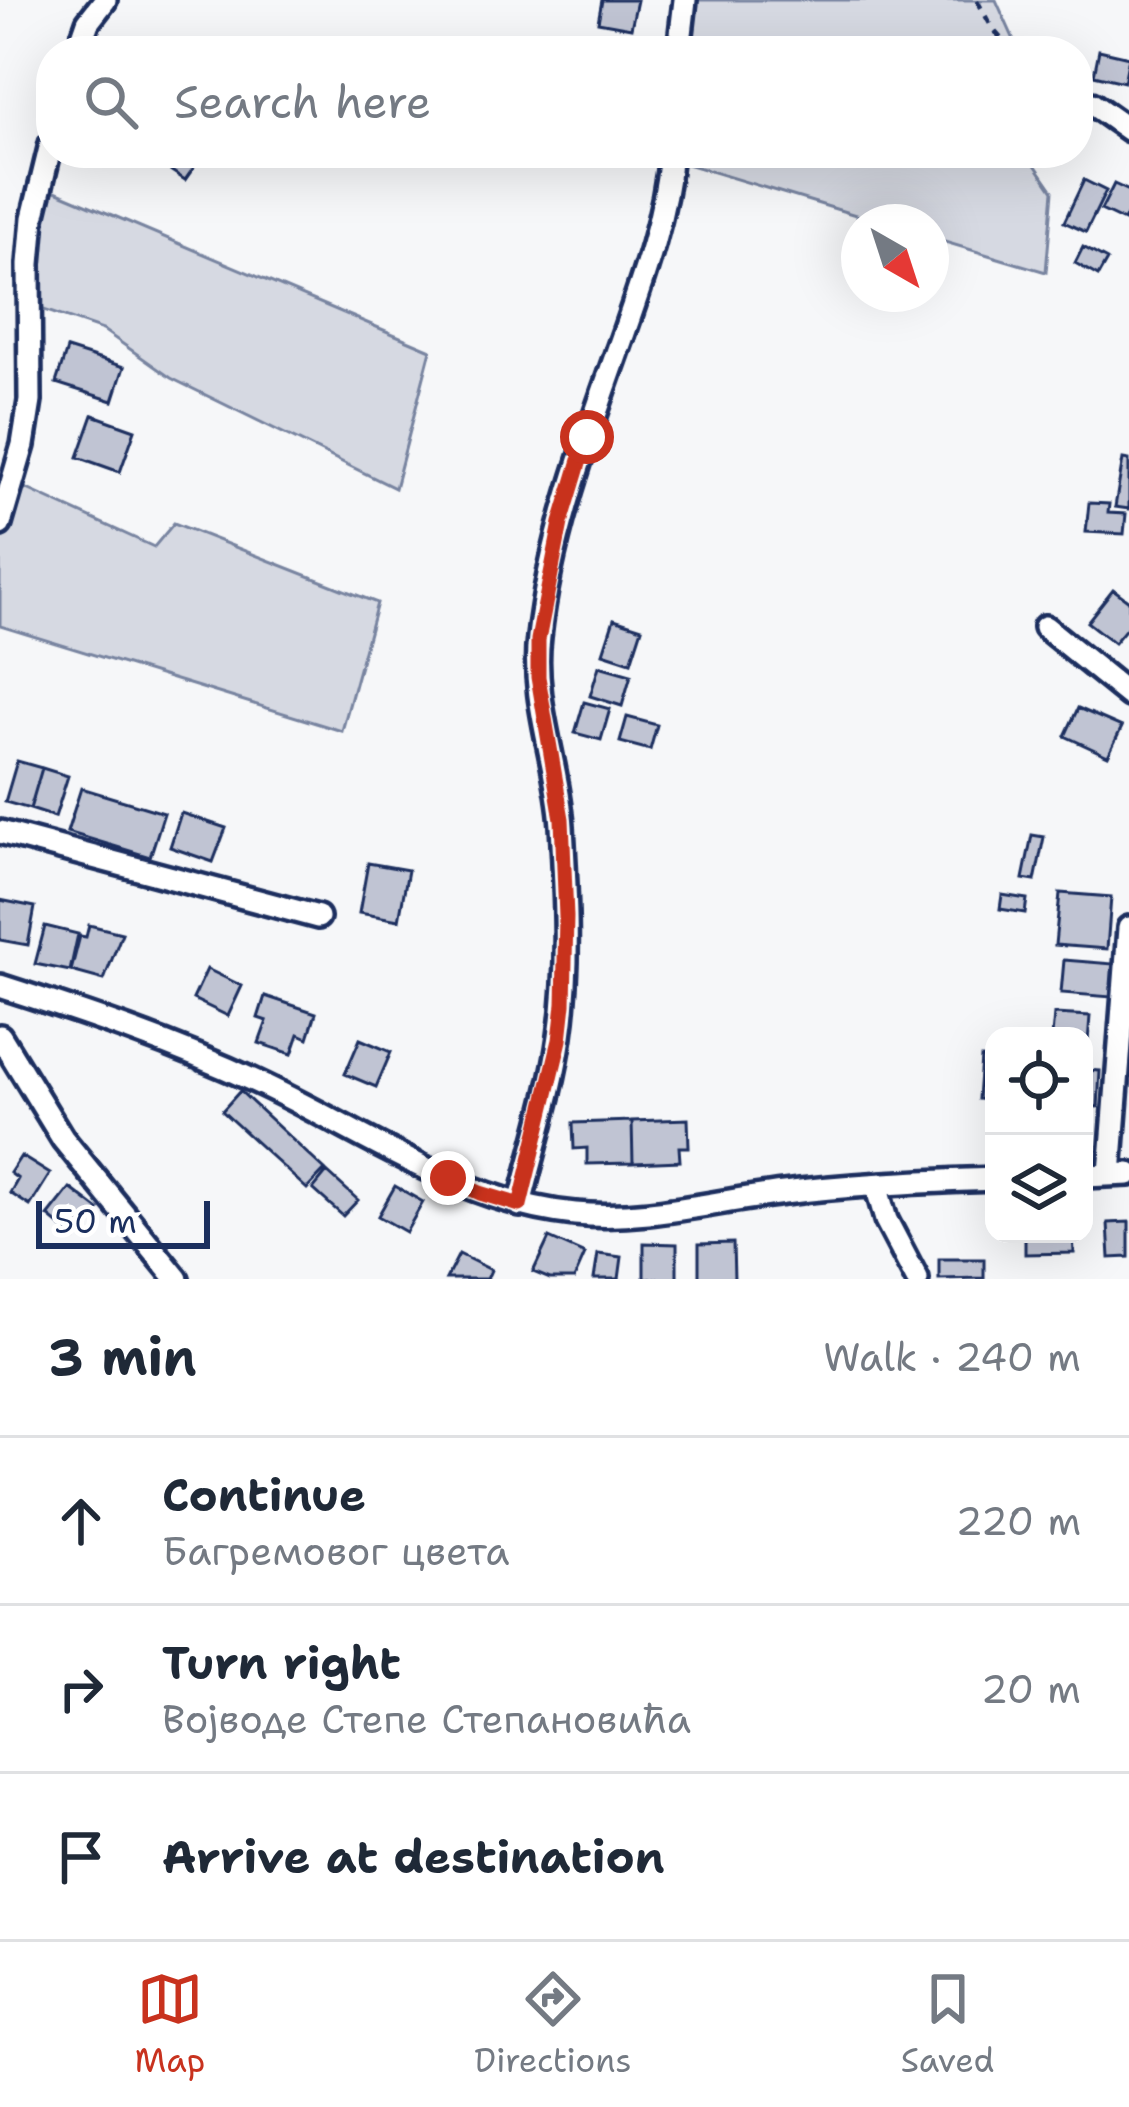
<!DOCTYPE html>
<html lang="en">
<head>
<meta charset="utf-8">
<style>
	:root { --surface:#fff; --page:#f6f6f7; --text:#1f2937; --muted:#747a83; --line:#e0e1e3; --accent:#c8321e }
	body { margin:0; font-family:"Shantell Sans",sans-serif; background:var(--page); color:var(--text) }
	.controls { position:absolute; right:36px; bottom:36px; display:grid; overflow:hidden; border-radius:24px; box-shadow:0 12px 48px #0002 }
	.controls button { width:108px; height:108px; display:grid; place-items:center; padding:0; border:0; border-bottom:3px solid var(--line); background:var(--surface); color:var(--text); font:60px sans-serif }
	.compass { position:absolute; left:841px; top:204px; width:108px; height:108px; border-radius:50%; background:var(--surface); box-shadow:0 12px 48px #0002; rotate:141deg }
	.scale { position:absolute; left:36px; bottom:30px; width:174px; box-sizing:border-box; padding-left:12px; border:6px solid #1b2f5e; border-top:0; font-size:33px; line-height:42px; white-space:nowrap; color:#1b2f5e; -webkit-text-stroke:9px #fff; paint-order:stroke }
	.stop { position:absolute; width:36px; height:36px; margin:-27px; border:9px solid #c8321e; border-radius:50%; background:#fff }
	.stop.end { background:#c8321e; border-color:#fff; box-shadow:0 3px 12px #0008 }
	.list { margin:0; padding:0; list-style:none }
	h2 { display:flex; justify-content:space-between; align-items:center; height:156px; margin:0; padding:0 48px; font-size:51px }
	h2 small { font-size:39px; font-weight:400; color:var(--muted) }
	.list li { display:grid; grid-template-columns:78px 1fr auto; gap:36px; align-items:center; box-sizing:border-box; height:168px; padding:0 48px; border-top:3px solid var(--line) }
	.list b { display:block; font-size:45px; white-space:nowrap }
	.list p { margin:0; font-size:39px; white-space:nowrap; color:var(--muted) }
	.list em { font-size:39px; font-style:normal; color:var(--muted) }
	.icon { flex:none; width:66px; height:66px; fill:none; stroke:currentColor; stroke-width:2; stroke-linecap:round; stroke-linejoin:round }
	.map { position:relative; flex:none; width:1129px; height:1279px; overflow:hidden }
	.search { position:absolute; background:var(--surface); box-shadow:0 12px 48px #0002; left:36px; right:36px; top:36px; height:132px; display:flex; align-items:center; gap:30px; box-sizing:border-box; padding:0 42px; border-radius:48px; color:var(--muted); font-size:45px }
	.sheet { height:660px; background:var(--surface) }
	nav { display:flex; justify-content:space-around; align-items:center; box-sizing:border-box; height:168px; border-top:3px solid var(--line); background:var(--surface); font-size:33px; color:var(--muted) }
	nav a { display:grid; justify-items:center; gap:6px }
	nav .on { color:var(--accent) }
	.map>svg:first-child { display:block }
</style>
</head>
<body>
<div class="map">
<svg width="1129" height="1279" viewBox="0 0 1129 1279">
	<rect width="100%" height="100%" fill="#f6f7f9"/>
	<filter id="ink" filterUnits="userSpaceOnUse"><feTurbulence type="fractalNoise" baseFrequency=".00833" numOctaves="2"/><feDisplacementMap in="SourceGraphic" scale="24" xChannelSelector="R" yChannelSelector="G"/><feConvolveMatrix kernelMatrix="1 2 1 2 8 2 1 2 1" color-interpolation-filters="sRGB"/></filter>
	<g filter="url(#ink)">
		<path fill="#d6d9e2" stroke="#7884a0" stroke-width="3" d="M679,0h317l23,51h-341z
			M671,153h356l26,38 -7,81 -115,-34v-16h-52l-209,-63z
			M41,185l390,165 -36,138 -224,-110 -68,-48 -74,-25z
			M12,482l142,65 20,-24 203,80 -35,128 -342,-105v-102z"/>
		<path fill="#c0c4d3" stroke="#1b2f5e" stroke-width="3" d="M602,0h35l-6,28 -33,-6z
			M1099,50l30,7 -5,25 -30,-7z
			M164,153h40l-19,27 -27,-18z
			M1084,180l22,11 -20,41 -22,-10z
			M1114,184l15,7v20l-5,10 -23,-11z
			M1083,247l24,13 -9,16 -23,-13z
			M67,349l57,18 -11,34 -57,-18z
			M93,415l42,15 -15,42 -42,-15z
			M1123,459l6,1v49l-14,-2z
			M1089,503l20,1 -1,9 18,1 -2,20 -38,-2z
			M1113,589l16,12v24l-15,18 -27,-21z
			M614,619l28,9 -11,34 -28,-9z
			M599,666l32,9 -9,31 -32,-10z
			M584,702l26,7 -9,31 -26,-7z
			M1078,708l44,19 -14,29 -43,-20z
			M627,717l30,8 -7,25 -30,-8z
			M17,761l25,7 -12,41 -25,-7z
			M42,768l26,8 -13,41 -25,-8z
			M81,788l83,25 -14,44 -83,-25z
			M181,813l45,15 -13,34 -43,-15z
			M1032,835l12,2 -9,44 -12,-2z
			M368,863l40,7 -9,50 -40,-7z
			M1060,893l51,4 -4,52 -52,-4z
			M1002,895l25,4 -2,14 -25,-4z
			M0,900l35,7 -7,38 -28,-5z
			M89,925l33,8 -18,47 -33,-9 9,-35 6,1z
			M45,926l33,8 -8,37 -35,-7z
			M1064,960l50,4 -3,33 -50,-4z
			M207,969l35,17 -14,30 -35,-17z
			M265,996l51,17 -8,25 -9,-4 -7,20 -33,-11 8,-22 -9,-3z
			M1054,1014l36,2 -3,39 -3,-19h-32z
			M360,1039l31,13 -15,35 -31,-13z
			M981,1058l13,1v41l-16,-1z
			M1084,1070l16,1 -2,36 -14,-1z
			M240,1091l85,79 -18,19 -85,-78z
			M688,1119l1,28h-10l1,14 -47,2 -1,-42z
			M632,1121l1,42 -46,1v-16l-13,1 -1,-26z
			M21,1156l29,18 -20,32 -20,-13 8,-14 -8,-6z
			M327,1172l31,28 -15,16 -30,-27z
			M395,1186l28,16 -17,30 -28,-16z
			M70,1188l29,22 -23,29 -28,-23z
			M1129,1222v35l-19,1 -2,-35z
			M1025,1234h48l1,19 -49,1z
			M549,1238l36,16 -11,25h-24l-17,-7z
			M644,1243l33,1v35h-33z
			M733,1243l1,36h-35v-35z
			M459,1254l32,16 -4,9h-41z
			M598,1254l24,3 -3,22h-25z
			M939,1259h45v19l-45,1z"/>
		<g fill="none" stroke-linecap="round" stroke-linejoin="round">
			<g stroke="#1b2f5e" stroke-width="30">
				<path id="minor" d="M78,51l10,-29 17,-22
					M679,51l6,-51
					M1092,104l37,26
					M0,524l23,-79 7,-44 -1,-137 4,-46 18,-74
					M1045,627l84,68
					M0,832l318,85
					M0,986c87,28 173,57 257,96 104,48 201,120 318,132 70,7 140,-13 209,-21 70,-9 140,-11 210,-14
					M0,1036l63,103 114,140
					M1110,1174l19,-246
					M1084,1176l45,-2
					M876,1185l10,35 31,59
					M520,1205c13,-55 32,-112 40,-169 10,-69 6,-141 2,-210 -4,-63 -31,-126 -23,-189 11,-100 47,-196 80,-290 22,-63 46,-127 52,-194"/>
			</g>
			<path stroke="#1b2f5e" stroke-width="4.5" stroke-dasharray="9 9" stroke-linecap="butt" d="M977,0l15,28 20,23"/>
			<use href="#minor" stroke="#fff" stroke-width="21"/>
		</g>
	</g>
	<g fill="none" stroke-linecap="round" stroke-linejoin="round" filter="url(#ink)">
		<path stroke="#c8321e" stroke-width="15" d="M448,1178l32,15 40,12 40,-165 4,-36 2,-87 -4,-98 -24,-142v-37l23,-117 26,-86"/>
	</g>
</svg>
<div class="controls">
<button><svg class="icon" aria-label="locate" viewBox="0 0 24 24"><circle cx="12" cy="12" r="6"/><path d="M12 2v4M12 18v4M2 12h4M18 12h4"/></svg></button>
<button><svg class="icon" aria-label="layers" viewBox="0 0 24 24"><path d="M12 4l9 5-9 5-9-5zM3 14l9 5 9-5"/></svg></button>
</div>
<svg class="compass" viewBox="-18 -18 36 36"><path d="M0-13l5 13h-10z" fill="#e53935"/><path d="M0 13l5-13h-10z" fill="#747a83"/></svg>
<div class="scale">50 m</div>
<div class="stop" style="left:587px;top:437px"></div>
<div class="stop end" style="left:448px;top:1178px"></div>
<div class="search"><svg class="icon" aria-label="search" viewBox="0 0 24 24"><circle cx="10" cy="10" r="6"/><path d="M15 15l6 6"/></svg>Search here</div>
</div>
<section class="sheet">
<h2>3 min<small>Walk · 240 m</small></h2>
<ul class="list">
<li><svg class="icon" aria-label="ahead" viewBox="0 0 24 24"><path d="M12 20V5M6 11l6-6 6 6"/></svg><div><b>Continue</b><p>Багремовог цвета</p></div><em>220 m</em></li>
<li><svg class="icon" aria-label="right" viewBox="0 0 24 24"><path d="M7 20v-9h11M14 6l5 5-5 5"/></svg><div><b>Turn right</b><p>Војводе Степе Степановића</p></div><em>20 m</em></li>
<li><svg class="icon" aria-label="arrive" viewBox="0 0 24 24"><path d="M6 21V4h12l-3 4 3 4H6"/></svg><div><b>Arrive at destination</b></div></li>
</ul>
</section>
<nav>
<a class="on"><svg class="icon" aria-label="map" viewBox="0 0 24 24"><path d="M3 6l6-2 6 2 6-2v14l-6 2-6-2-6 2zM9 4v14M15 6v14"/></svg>Map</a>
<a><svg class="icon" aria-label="directions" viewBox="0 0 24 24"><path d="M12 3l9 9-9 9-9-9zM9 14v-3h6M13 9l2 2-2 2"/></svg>Directions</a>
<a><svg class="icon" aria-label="saved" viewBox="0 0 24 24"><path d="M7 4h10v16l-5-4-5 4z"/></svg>Saved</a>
</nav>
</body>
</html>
